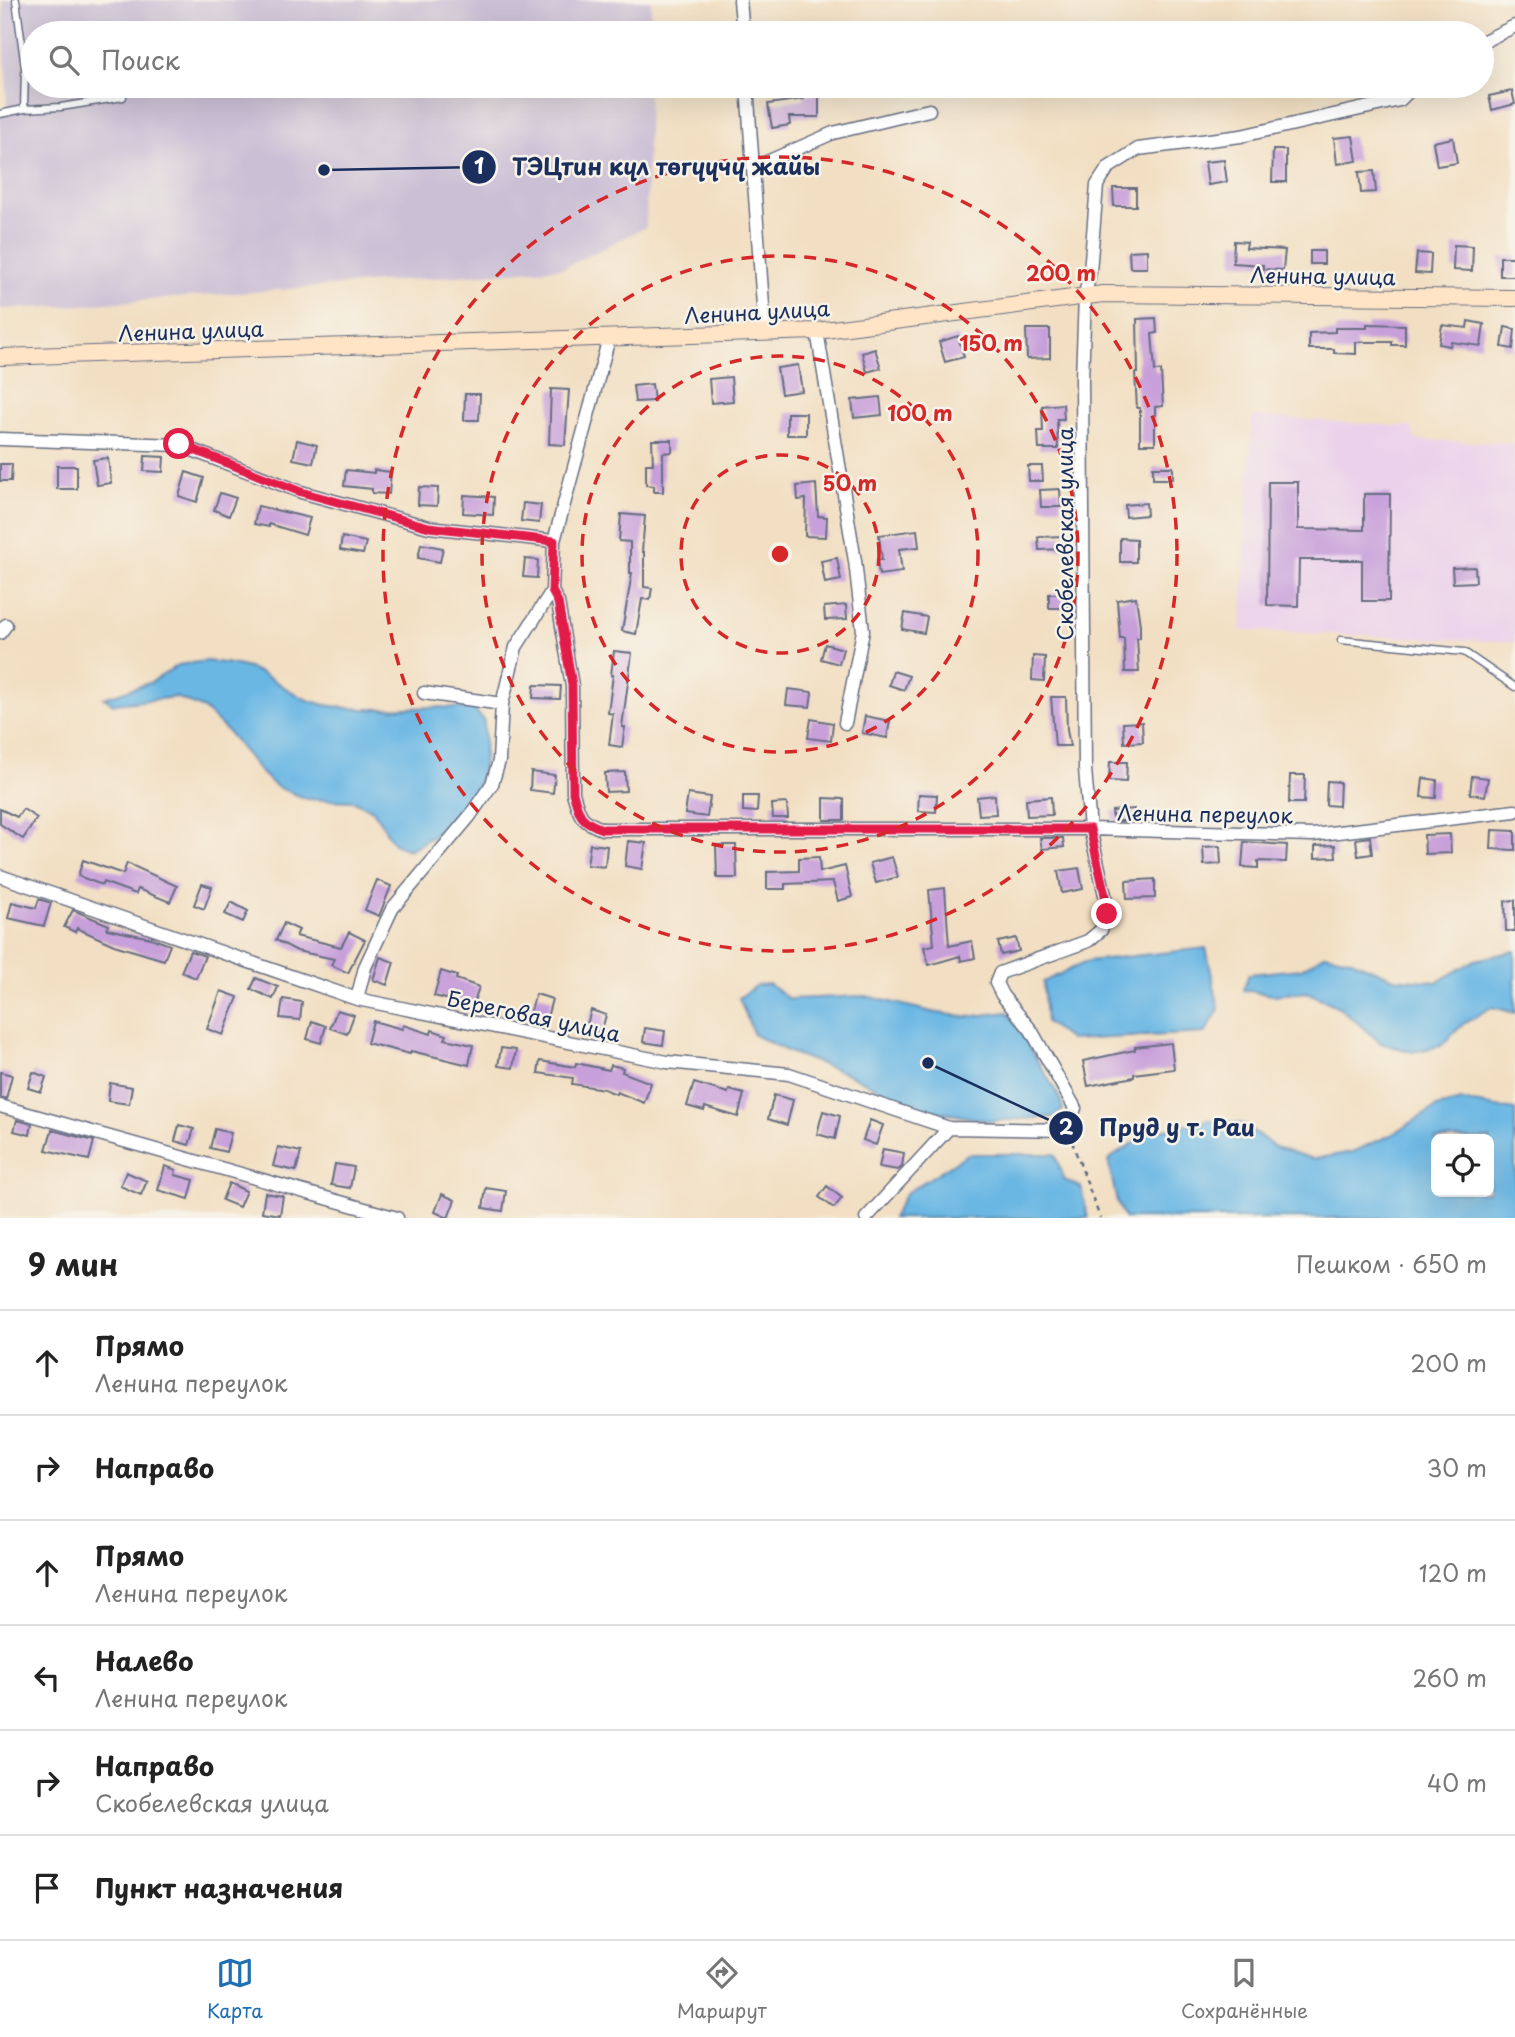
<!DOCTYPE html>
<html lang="ru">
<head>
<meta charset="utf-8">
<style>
	:root { --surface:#fff; --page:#f2f2f2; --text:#222; --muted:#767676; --line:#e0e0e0; --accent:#1f6fb2 }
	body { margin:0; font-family:"Playpen Sans",sans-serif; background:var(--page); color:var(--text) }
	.controls { position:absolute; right:21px; bottom:21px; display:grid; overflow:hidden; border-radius:10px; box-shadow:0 7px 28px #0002 }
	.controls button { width:63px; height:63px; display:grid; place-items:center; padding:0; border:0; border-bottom:2px solid var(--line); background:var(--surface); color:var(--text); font:35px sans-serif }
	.stop { position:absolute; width:21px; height:21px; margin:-16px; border:5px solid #e11d48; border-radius:50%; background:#fff }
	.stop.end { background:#e11d48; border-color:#fff; box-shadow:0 2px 7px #0008 }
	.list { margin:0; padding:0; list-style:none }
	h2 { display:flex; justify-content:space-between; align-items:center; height:91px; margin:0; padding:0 28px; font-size:30px }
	h2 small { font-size:23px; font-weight:400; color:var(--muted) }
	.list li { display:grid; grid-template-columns:46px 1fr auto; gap:21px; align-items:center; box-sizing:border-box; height:105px; padding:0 28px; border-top:2px solid var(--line) }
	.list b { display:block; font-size:26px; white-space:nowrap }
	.list p { margin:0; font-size:23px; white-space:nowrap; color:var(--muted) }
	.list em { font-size:23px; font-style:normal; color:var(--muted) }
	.icon { flex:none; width:38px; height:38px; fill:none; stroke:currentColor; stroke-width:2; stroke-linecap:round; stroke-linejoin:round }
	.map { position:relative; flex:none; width:1515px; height:1218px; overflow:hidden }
	.search { position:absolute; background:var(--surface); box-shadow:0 7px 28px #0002; left:21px; right:21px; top:21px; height:77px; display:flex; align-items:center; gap:18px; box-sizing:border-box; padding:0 24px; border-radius:38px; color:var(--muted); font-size:26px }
	.sheet { height:721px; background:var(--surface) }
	nav { display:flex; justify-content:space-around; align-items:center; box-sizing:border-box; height:98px; border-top:2px solid var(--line); background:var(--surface); font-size:19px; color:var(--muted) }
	nav a { display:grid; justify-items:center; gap:4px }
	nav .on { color:var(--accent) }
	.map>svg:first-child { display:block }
</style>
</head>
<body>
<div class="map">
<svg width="1515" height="1218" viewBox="0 0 1515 1218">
	<rect width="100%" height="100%" fill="#f7f3e8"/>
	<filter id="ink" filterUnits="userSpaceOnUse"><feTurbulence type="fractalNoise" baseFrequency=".0143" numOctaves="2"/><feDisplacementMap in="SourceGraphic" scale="14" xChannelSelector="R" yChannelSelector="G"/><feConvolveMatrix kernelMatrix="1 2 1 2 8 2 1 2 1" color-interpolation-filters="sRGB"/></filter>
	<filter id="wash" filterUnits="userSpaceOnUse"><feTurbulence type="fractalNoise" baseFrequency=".00686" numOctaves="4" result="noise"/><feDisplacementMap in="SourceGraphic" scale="28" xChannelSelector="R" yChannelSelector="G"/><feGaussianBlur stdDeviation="1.57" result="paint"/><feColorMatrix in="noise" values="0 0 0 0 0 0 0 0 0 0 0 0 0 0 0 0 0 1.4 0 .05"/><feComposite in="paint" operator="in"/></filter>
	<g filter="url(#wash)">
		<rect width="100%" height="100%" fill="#f2dfc3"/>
		<path fill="#ebd1eb" d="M1252,416l160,11 3,13 100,3v199l-274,-12z"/>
		<path fill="#cbbfd5" d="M3,0h648l-1,33h-617v53h616l-3,141 -83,41 -494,38 -69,3v-197l7,-1z"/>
		<path fill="#6bb7e4" stroke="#4373a1" stroke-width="2" fill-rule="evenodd" d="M206,661c18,2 35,3 52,11 19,8 35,24 56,30 51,15 108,0 160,7l10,12c0,16 2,33 -2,50 -8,36 -42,64 -74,79l-14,-6 -21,-34 -19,-9 -47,-2 -30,-12 -15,-13 -34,-42 -24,-23 -28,-12 -62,7 -10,-6 48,-16 26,-17z
			M1206,948l13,61 -14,24 -135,7 -24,-18 -3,-40 45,-21z
			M1515,951v62l-23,-6 -29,17 -22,22 -29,6 -31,-9 -42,-36 -32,-15 -34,3 -30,-5 6,-16 52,-5 24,-15 24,5 45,19 43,4 38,-22z
			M769,984l20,15 77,-3 66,16 34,5 42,-5 52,86 3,12 -10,7 -64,4 -71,-13 -70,-34 -59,-22 -35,-17 -15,-37 18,-13z
			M1461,1101l54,9v108h-391l-7,-16 -9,-42 42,-28 59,-12 34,4 32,23 38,12 39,-7 39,-17 46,-28zM1436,1139h53v53h-53z
			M968,1154h87l9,26 17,7 7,31h-196l14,-25z"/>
		<g id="blocks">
			<path fill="#c79fda" d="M1512,91l3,13 -23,6 -3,-14z
				M804,94h15v23h-30l1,8 -18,3 -4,-24 36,-5z
				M1353,136l4,25 -20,3 -3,-26z
				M1453,138l4,25 -20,3 -4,-24z
				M1273,150h13v32h-14z
				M1224,160l3,22 -19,3 -3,-23z
				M1374,171l2,21 -15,1 -2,-21z
				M1113,188h23v18h-22z
				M1234,241l13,1 -1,6 39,2 -2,20 -20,-1v-4l-30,-2z
				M1454,245l19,1 -1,25 -19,-1z
				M1147,250v18h-17l-1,-17z
				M1310,251h14v13h-14z
				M1417,253l14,1 -1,20 -15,-1z
				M1500,257h15v19h-15z
				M1156,318l1,15 -5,1 3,37h6l2,35 -8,1v37h-15v-36h-3l-2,-35h3l-1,-54z
				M1468,321l16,3 -3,22 -30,-4 -1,4 -11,-2 3,-19 25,3z
				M1367,324l38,1v20h-13v-3h-36v12l-22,-1v-4h-25v-16l26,-1v-4h32z
				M1505,327l10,2 -2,20 -11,-2z
				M1026,329h24v29l-23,1z
				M958,336l6,21 -19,5 -6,-20z
				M875,349l6,19 -14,4 -5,-19z
				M798,365l4,26 -21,3 -4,-26z
				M731,377l2,24 -22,2 -2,-24z
				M652,384l2,17 -19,1 -2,-16z
				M551,389l18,1 -4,55 -16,-1z
				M465,394h15l-1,26h-15z
				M880,397l2,18 -28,3 -2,-18z
				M1063,404l1,15h-7l1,30h-19l-1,-18h5l-1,-25z
				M787,413h19v22h-19z
				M297,440l20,5 -4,18 -20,-4z
				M652,440h20v12l-9,1v39h-9v-6l-8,-1v-21h7z
				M145,456l19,1 -1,15 -19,-1z
				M108,458l3,25 -14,2 -4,-25z
				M0,464h12l-1,17h-11z
				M57,466h20v23h-20z
				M1028,466h14l1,15h-14z
				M1153,467h20v12h-20z
				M346,470l28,3v-3l17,2 -2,22 -17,-1v-4l-28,-3z
				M186,472l18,6 -7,24 -18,-6z
				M1268,482h30v47l66,1v-36h26l-1,107h-27v-41h-63l-1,46 -31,-1z
				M816,484l2,32 9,1 -1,20 -21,-1 1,-37 -8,1 -1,-14z
				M419,487l19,1 -1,18 -19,-1z
				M1060,489l1,18h-20l-1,-17z
				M220,493l16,5 -7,18 -15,-6z
				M464,495l30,2 -1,18 -30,-2z
				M523,503l18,2 -2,18 -18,-2z
				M1146,503l1,12 -21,2 -1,-12z
				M258,506l52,12 -5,17 -36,-11v3l-15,-3z
				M621,514l24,2 -3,36h2v35l8,1 -2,12 -8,-1 -6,35 -14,-3 10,-58h-2v-31l-11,-1z
				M917,530l2,17 -20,2 3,23 -23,3 -2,-15h5l-3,-25z
				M1063,536v13l-24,1 -1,-13z
				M342,537l24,5 -3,12 -23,-4z
				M1120,538l16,1v23h-16z
				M421,544l22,4 -3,14 -22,-4z
				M837,558l4,22 -16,3 -4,-22z
				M525,559l13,1 -1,18 -14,-1z
				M1475,567l1,15 -23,1 -1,-15z
				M1049,594h19v14h-19z
				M1136,597l4,28v13h-3l2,34h-14l-1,-34h-4l-3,-38z
				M846,605l1,14 -22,1 -1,-13z
				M905,613l22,4 -3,16 -22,-4z
				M825,644l18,5 -4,15 -18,-5z
				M614,651l18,2 -10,74h3l-3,20 -13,-2 4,-31 -5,-1 5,-38h-2z
				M1033,656l12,1 -1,24 -12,-1z
				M893,671l16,5 -5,14 -15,-5z
				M534,685l27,1 -1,13 -27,-1z
				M788,689l24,3 -2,15 -24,-2z
				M1051,697h15l1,33 3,16h-15z
				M865,716l25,5 -3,17 -25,-5z
				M811,719l22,4 -2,18 -23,-3z
				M1142,722l1,20 -19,1 -1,-20z
				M1110,762h17l-1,20 -17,-1z
				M531,772l24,3 -2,18 -23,-3z
				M625,772l1,19 -20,1 -1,-19z
				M1290,775h15l-1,28h-15z
				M1472,776l16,2 -3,18 -15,-2z
				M1423,778l14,2 -1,18 -15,-1z
				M1327,781l13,1 -1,24 -13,-1z
				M688,794l22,3 -3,20 -22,-3z
				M919,794l18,1 -1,17 -18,-1z
				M995,795l1,19 -17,1 -2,-18z
				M743,796h15l-1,16 -14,-1z
				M1051,797l1,18 -25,1 -1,-17z
				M824,798l20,1v21h-20z
				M787,803l1,15h-15l-1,-14z
				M0,809l17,8 6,-8 14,9 -14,21 -23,-15z
				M1134,809l1,12h-22l-1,-10z
				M1492,830l23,1v19l-24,-1z
				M1450,834l1,19 -26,1 -1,-19z
				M1370,837l2,17 -14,2 -2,-17z
				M1040,838h23l1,9 -22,2z
				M628,841l18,2 -4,26 -17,-3z
				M1244,842l43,3 -1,17 -28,-1v7l-16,-1z
				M590,844l17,2 -2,21 -18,-2z
				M716,845h20l1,33h-20z
				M1335,845l1,12 -21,1v-12z
				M1220,846l1,18 -17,1 -1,-18z
				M819,857l1,15 25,-6 7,31 -14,4 -5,-19 -48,2v5h-18v-17l32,-1v-13z
				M892,857l6,20 -22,6 -6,-20z
				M83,860l40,14 4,-11 50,23 -7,16 -32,-13 -2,5 -33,-12 -1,3 -24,-9z
				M1079,868l4,21 -21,4 -4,-22z
				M1155,879v19l-28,1 -1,-18z
				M377,880l14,6 -12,30 -14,-6z
				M202,884l10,3 -8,22 -10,-4z
				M945,888l4,58 23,-5 3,17 -14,3 -1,-5 -31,9 -5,-18 10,-2 -5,-55z
				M39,899l12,4 -7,23 -36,-8 4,-16 24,6z
				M1515,900v31h-9l-1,-30z
				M231,902l17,9 -5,11 -18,-8z
				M73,910l36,15 -2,4 44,9 19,7 -6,15 -50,-15 -37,-17 -2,4 -11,-5z
				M284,923l15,7 -3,6 45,11 8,-15 16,8 -17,33 -17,-8 3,-6 -37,-8 -21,-11z
				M1016,938l3,13 -18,4 -3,-13z
				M190,951l15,5 -9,22 -15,-6z
				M380,957l14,5 -7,23 -14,-5z
				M441,971l16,5 -1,3 23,8 -6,19 -39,-10z
				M256,978l22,9 -5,12 -22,-10z
				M221,991l17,6 -15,38 -16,-6z
				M536,994l16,5 -7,26 -17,-6z
				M283,999l19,3 -2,18 -20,-2z
				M337,1010l17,5 -7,19 -17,-6z
				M591,1010l15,5 -5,18 -15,-5z
				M312,1021l14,5 -5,17 -14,-4z
				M373,1021l29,8 1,-4 28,9 1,-4 15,5 -2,4 28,6 -4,20 -58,-14 -1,3 -43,-11z
				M645,1028l20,3 -2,14 -20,-3z
				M1171,1043l3,26 -40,5v3l-46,9 -5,-25 52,-11v-3z
				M501,1048l15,2 -3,18 -15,-2z
				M540,1061l35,6 1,-4 33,7 2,-5 12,3 -1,4 29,11 -7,20 -27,-11 -1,2 -12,-5 -32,-5 1,-6 -35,-5z
				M0,1072l12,3 -6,24 -6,-2z
				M33,1072l13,5 -5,15 -13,-4z
				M110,1083l22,4 -3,17 -21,-3z
				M694,1083l34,10 1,-3 15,4 -6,23 -33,-10 -1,4 -17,-5z
				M774,1095l19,5 -6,25 -19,-6z
				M823,1111l17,5 -5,23 -18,-5z
				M17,1120l15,4 -2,11 -16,-4z
				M870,1120l13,5 -7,20 -13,-5z
				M179,1125l15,4 -5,16 -14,-4z
				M215,1129l16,4 -5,19 -16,-4z
				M52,1130l42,11 -5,19 -43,-10z
				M278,1147l23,5 -5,19 -23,-5z
				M883,1149l21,4 -2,14 -4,3 -19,-3z
				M335,1164l19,3 -4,21 -19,-3z
				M165,1166l11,4 -1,5 19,5 -5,19 -31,-9z
				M126,1172l21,9 -6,14 -21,-9z
				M229,1183l17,8 -7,16 -17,-7z
				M827,1186l15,12 -8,10 -15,-11z
				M486,1188l20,3 -3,20 -20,-3z
				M265,1193l18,3 -3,19 -18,-3z
				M442,1194l13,6 -7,18 -13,-6z"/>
		</g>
	</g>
	<g filter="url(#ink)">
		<use href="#blocks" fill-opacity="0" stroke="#666d81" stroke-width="2"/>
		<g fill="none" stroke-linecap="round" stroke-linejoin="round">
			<g stroke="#666d81" stroke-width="9">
				<path id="lane" d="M16,0l9,68 -1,41
					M0,114l24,-5 37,-2 62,-10
					M1341,640l123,12 51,35"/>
			</g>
			<g stroke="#666d81" stroke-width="15">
				<path id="street" d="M740,0l3,33
					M1482,42l33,-16
					M747,86l18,247
					M753,168l80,-35 96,-23
					M817,331l38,230 8,70 -18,92
					M0,439l179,6 122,47 128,35 125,14
					M552,591l6,11 14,84 1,107c7,23 6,27 29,36h488l223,6 202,-24
					M0,633l6,-8
					M424,693l78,11
					M0,876l357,123 310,63 122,12 160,54 -83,90
					M357,999l8,-32 27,-58 77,-92 23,-33 7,-23 3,-57 14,-57 36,-56 2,-50 55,-203
					M0,1106l397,112
					M949,1128l118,2 8,-22 -44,-78 -29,-35 -6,-12 4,-10 88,-32 13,-11 6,-16 -2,-19 -15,-66 -5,-60 -3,-390 3,-84 5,-23 7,-87 11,-17 30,-19 103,-13 159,-36 14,-14"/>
			</g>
			<g stroke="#666d81" stroke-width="18">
				<path id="secondary" d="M0,357l817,-26 286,-37 412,4"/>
			</g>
			<path stroke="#666d81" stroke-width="2.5" stroke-dasharray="5 5" stroke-linecap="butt" d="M1072,1142l28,76"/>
			<use href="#lane" stroke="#fff" stroke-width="6"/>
			<use href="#street" stroke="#fff" stroke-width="12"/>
			<use href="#secondary" stroke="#ffe4c6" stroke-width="16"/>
		</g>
	</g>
	<g fill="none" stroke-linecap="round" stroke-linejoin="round" filter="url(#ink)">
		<path stroke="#e11d48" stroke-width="9" d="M179,444l122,48 128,35 125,14 -2,50 6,11 14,83 1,108c7,23 6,27 29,36h488l15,66 2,19"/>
	</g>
	<g fill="none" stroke="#d62828" stroke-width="3.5" stroke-dasharray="12 9">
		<circle cx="780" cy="554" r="99"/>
		<circle cx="780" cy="554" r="198"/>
		<circle cx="780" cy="554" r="298"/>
		<circle cx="780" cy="554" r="397"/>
	</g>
	<g text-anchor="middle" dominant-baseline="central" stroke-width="5" stroke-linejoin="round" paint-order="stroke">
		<g font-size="21" fill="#1b2f5e" stroke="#f7f3e8">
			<text transform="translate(1323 275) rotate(1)">Ленина улица</text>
			<text transform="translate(757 311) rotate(-3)">Ленина улица</text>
			<text transform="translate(191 330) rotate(-2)">Ленина улица</text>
			<text transform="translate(1064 534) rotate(-90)">Скобелевская улица</text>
			<text transform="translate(1205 813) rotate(1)">Ленина переулок</text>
			<text transform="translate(534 1015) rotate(12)">Береговая улица</text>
		</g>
	</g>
	<circle cx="780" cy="554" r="10" fill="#d62828" stroke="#f7f3e8" stroke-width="3.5"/>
	<g font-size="21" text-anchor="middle" font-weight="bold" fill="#d62828" stroke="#f7f3e8" stroke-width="5" stroke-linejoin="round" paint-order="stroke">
		<text x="1061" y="281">200 m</text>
		<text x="991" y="351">150 m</text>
		<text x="920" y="421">100 m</text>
		<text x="850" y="491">50 m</text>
	</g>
	<path fill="none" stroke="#1b2f5e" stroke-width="2.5" d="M324 170L479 167M928 1063L1066 1128"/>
	<g fill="#1b2f5e" stroke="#f7f3e8" stroke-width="2.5">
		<circle cx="324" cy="170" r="7"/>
		<circle cx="928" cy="1063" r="7"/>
		<circle cx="479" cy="167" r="18"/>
		<circle cx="1066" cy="1128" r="18"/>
	</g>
	<g font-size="21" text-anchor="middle" font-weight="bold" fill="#fff">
		<text x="479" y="174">1</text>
		<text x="1066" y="1135">2</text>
	</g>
	<g font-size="23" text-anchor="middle" font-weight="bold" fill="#1b2f5e" stroke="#f7f3e8" stroke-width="5" stroke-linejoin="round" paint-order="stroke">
		<text x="666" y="175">ТЭЦтин күл төгүүчү жайы</text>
		<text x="1177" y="1136">Пруд у т. Раи</text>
	</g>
</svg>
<div class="controls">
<button><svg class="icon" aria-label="locate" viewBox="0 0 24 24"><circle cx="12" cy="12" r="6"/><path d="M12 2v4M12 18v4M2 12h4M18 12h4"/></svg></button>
</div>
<div class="stop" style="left:179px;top:444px"></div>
<div class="stop end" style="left:1107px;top:914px"></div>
<div class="search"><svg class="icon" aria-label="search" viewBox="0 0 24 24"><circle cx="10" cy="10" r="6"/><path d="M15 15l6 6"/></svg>Поиск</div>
</div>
<section class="sheet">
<h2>9 мин<small>Пешком · 650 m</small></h2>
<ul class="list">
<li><svg class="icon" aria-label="ahead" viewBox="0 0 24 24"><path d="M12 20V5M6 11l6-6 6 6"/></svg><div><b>Прямо</b><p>Ленина переулок</p></div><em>200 m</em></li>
<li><svg class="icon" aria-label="right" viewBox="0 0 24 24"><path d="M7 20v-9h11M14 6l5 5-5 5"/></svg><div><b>Направо</b></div><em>30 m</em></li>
<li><svg class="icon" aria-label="ahead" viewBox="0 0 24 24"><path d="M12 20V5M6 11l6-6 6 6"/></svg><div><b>Прямо</b><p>Ленина переулок</p></div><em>120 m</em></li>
<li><svg class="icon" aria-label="left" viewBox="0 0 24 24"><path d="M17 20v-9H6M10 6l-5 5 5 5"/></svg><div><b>Налево</b><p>Ленина переулок</p></div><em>260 m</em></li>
<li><svg class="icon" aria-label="right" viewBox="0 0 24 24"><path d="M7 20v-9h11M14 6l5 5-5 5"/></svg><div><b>Направо</b><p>Скобелевская улица</p></div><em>40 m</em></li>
<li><svg class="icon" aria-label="arrive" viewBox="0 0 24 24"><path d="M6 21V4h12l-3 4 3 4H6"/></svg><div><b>Пункт назначения</b></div></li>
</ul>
</section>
<nav>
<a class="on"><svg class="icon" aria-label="map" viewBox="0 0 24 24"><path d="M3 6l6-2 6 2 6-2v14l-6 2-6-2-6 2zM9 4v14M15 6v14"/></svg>Карта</a>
<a><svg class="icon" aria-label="directions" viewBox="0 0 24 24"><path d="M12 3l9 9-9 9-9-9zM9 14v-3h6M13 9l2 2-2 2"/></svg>Маршрут</a>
<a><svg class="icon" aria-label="saved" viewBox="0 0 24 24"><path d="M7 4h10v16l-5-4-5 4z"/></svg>Сохранённые</a>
</nav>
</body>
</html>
